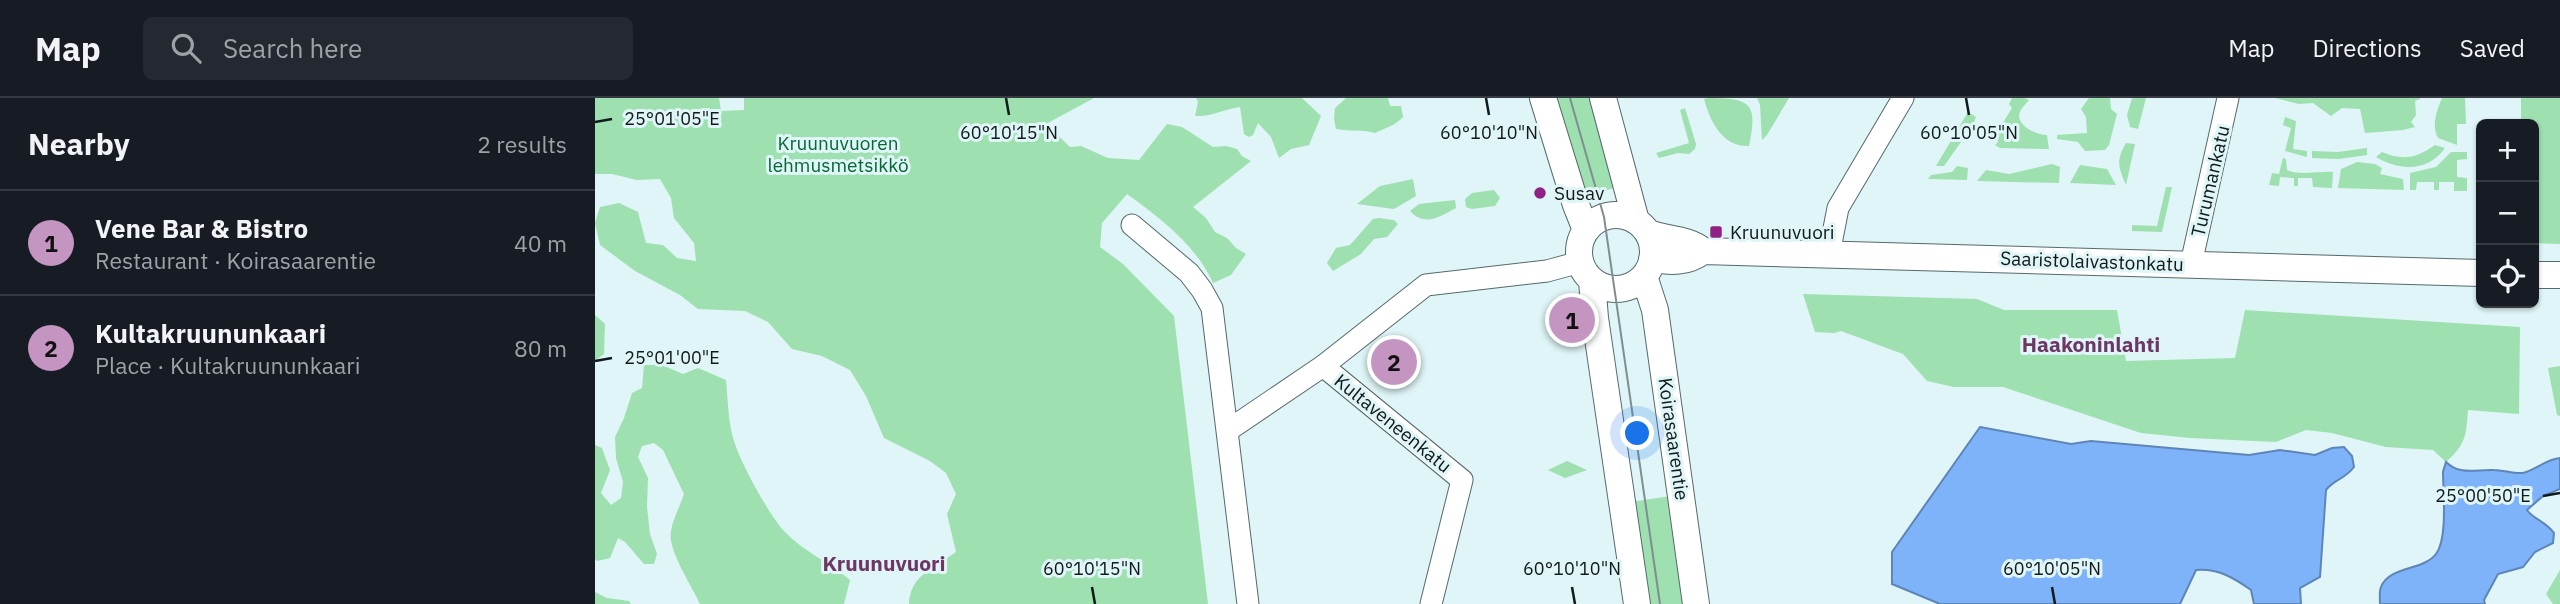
<!DOCTYPE html>
<html lang="en">
<head>
<meta charset="utf-8">
<style>
	:root { --surface:#171b24; --page:#242831; --text:#f1f3f6; --muted:#9ea1a6; --line:#363941; --accent:#c595c2 }
	body { margin:0; font-family:"IBM Plex Sans",sans-serif; background:var(--page); color:var(--text) }
	.controls { position:absolute; right:21px; top:21px; display:grid; overflow:hidden; border-radius:10px; box-shadow:0 2px 5px #0004 }
	.controls button { width:63px; height:63px; display:grid; place-items:center; padding:0; border:0; border-bottom:2px solid var(--line); background:var(--surface); color:var(--text); font:35px sans-serif }
	.you { position:absolute; left:1043px; top:336px; width:24px; height:24px; margin:-18px; border:5px solid #fff; border-radius:50%; background:#1a73e8; box-shadow:0 0 0 10px #1a73e833 }
	.badge { display:grid; place-items:center; width:46px; height:46px; border-radius:50%; background:var(--accent); color:#111; font-size:23px; font-weight:700 }
	.pin { position:absolute; translate:-50% -50%; border:4px solid #fff; box-shadow:0 2px 7px #0006 }
	.list { margin:0; padding:0; list-style:none }
	h2 { display:flex; justify-content:space-between; align-items:center; height:91px; margin:0; padding:0 28px; font-size:30px }
	h2 small { font-size:23px; font-weight:400; color:var(--muted) }
	.list li { display:grid; grid-template-columns:46px 1fr auto; gap:21px; align-items:center; box-sizing:border-box; height:105px; padding:0 28px; border-top:2px solid var(--line) }
	.list b { display:block; font-size:26px; white-space:nowrap }
	.list p { margin:0; font-size:23px; white-space:nowrap; color:var(--muted) }
	.list em { font-size:23px; font-style:normal; color:var(--muted) }
	.icon { flex:none; width:38px; height:38px; fill:none; stroke:currentColor; stroke-width:2; stroke-linecap:round; stroke-linejoin:round }
	.map { position:relative; flex:none; width:1965px; height:506px; overflow:hidden }
	header { display:flex; align-items:center; gap:42px; box-sizing:border-box; height:98px; padding:0 35px; background:var(--surface); border-bottom:2px solid var(--line) }
	header strong { font-size:33px }
	nav { display:flex; gap:38px; margin-inline-start:auto; font-size:24px }
	.search { width:490px; height:63px; background:var(--page); display:flex; align-items:center; gap:18px; box-sizing:border-box; padding:0 24px; border-radius:10px; color:var(--muted); font-size:26px }
	main { display:flex }
	aside { flex:1; background:var(--surface) }
	.map>svg:first-child { display:block }
</style>
</head>
<body>
<header>
<strong>Map</strong>
<div class="search"><svg class="icon" aria-label="search" viewBox="0 0 24 24"><circle cx="10" cy="10" r="6"/><path d="M15 15l6 6"/></svg>Search here</div>
<nav><a>Map</a><a>Directions</a><a>Saved</a></nav>
</header>
<main>
<aside>
<h2>Nearby<small>2 results</small></h2>
<ul class="list">
<li><span class="badge">1</span><div><b>Vene Bar &amp; Bistro</b><p>Restaurant · Koirasaarentie</p></div><em>40 m</em></li>
<li><span class="badge">2</span><div><b>Kultakruununkaari</b><p>Place · Kultakruununkaari</p></div><em>80 m</em></li>
</ul>
</aside>
<div class="map">
<svg width="1965" height="506" viewBox="0 0 1965 506">
	<rect width="100%" height="100%" fill="#dff5f7"/>
	<path fill="#9ee0af" d="M0,0h124l2,13 23,-1v-12h350l-48,26 24,23 11,-1 27,12 31,2 28,-36 15,3 31,20 13,-1 11,3 5,7 9,5 -58,46 13,11 9,14 12,6 9,10 10,6 -15,21 -18,8c-17,-38 -53,-65 -86,-89l-25,29 -2,24 23,17 51,52 34,288h-299c1,-29 26,-37 47,-52l-9,-38 9,-20 -10,-21 -16,-12 -46,-23 -18,-42 -16,-26 -28,-14 -30,-7 -24,-27 -23,-11 -47,-2 -18,-14 -45,-24 -35,-26 -5,-22 5,-16 19,-4 19,9 8,31 17,2 14,13 19,3 -2,-18 -20,-25 -3,-20 -11,-19 -23,1 -25,-6h-17z
		M601,0h106l19,18 -12,29 -18,4 -12,9 -8,-21 -13,-14 -5,12 -4,2 -5,-3 -4,-27c-16,2 -29,10 -45,9l3,-14z
		M751,0h42l2,8h11l2,11c-8,9 -18,11 -28,16 -14,-4 -25,-1 -39,-4l-2,-10 1,-11z
		M957,0h44l25,88 -40,12z
		M1113,0c43,0 50,5 41,48 -27,1 -39,-25 -45,-47z
		M1162,0h32l-22,37 -5,5 -2,-35z
		M1417,0h13l4,2c-4,5 -10,10 -10,16 1,12 19,19 28,19l2,14 -49,-1 -5,-3 3,-3 -2,-8 16,-26 -3,-4z
		M1494,0h21l1,11 6,5 -8,31 -4,5 -20,1 -7,-9 -21,-3v-4l30,-2 -1,-16 -5,-8z
		M1537,0h14l-8,31 -8,-2 -3,-12z
		M1680,0h145v1l-5,2 1,14 -5,7 4,5 -12,3 -38,3 -5,-24 -18,-1 -11,8 -18,-13 -14,1z
		M1847,0h23l1,26h-9v21l-19,-7c-7,-12 -1,-28 4,-40z
		M1926,0h39v146l-26,-1v-119h-13z
		M1090,10l11,36 -1,5 -6,5 -11,-1 -19,5 -3,-5 33,-10 -9,-33z
		M1373,14l8,5 -3,8 -29,41h-8z
		M1690,19l11,4 -3,28 14,2v6l-22,-6 6,-23 -8,-3z
		M1531,45l9,1 -9,41c-8,-18 -10,-25 0,-42z
		M1840,47l10,3c-17,24 -45,23 -69,9l6,-5c21,9 35,6 53,-7z
		M1772,50v7l-28,4 -27,-1v-7l26,1z
		M1856,54h16v7l-10,1v17l10,1v13h-13v-9h-15v8h-5v-8h-17l-1,8h-6v-17l26,-6z
		M1688,60l3,1 1,11c12,6 32,1 46,2l-1,16 -19,-1 -1,-9h-14v8h-4v-8l-14,-1 -1,9 -10,-1 3,-12 7,1z
		M1762,64l18,2 7,4 -2,6 23,5 1,11 -66,-2 3,-19z
		M1457,66l8,3 -1,16 -82,-2 9,-11 23,4z
		M1485,67l27,4 9,16 -46,-2z
		M1362,68l11,2 -1,12 -39,-1 3,-4 21,-3z
		M818,81l3,17 -22,13 -37,-5 23,-18z
		M1571,89h6l-10,45 -30,-1v-6l25,1z
		M899,92l6,8 -5,8 -23,3 -6,-2 -1,-8 7,-6z
		M860,102l1,8c-17,9 -31,19 -46,3l9,-7z
		M784,120l15,2 4,4 -11,13 -13,2 -13,15 -28,17 -6,-8 9,-15 14,-3 23,-26z
		M1208,196l174,5 27,11h113l9,51 109,-3 10,-48 275,17 -1,87 -51,-4c-2,26 -2,34 -22,52l-13,-12 -47,-3 -54,-14 -26,-3 -30,12 -86,-4 -49,-5 -138,-46h-49l-27,-6 -24,-27 -62,-23 -7,2 -19,-1z
		M0,217l10,9 -1,30 -9,7z
		M49,267h18l21,9 15,-6 28,12c2,20 2,45 9,64 7,21 35,73 50,88 19,20 44,30 65,48l-6,24h-144c-8,-18 -33,-55 -29,-73 2,-12 9,-25 13,-37l-21,-44 -9,-7 -12,3 -4,11 10,21 -1,29 3,27 7,20 -3,10h-10l-19,-22 -7,-4 -8,20 -13,3 -2,-2v-114l7,3 8,22 -9,23 10,12 10,-7 2,-16 -7,-24 -1,-21 9,-19 8,-25 10,-5z
		M1965,268v50l-3,-1 -9,-47z
		M972,363l20,9 -22,8 -17,-8z
		M1076,398l15,108h-40l-16,-102z
		M1965,472v34h-7l-7,-10z
		M0,494l12,6 22,3 2,3h-36z"/>
	<path fill="#7eb3fa" stroke="#5d85b7" stroke-width="2" d="M1385,329l91,17 20,-3 158,14 31,-5 35,5 17,-7 12,-1 8,9 2,11c-9,12 -19,12 -28,23l-6,87 -20,11 1,16h-47l-3,-14c-17,-12 -33,-22 -55,-20l-16,34h-240l-48,-20v-32z
		M1965,360v31l-17,7 -16,14c6,9 18,11 27,23l-1,10 -18,9 -12,15 -25,7 -14,26 1,4h-105c0,-5 -1,-12 1,-17 8,-21 42,-16 55,-33 12,-16 7,-62 7,-82l3,-10c14,14 31,7 48,8 10,0 19,4 29,3 13,-3 23,-14 37,-15z"/>
	<g fill="none" stroke-linecap="round" stroke-linejoin="round">
		<g stroke="#56696b" stroke-width="23">
			<path id="minor" d="M537,127l57,48 13,17 10,18 15,123
				M1234,156l9,-46 65,-110
				M1596,166l37,-166
				M728,268l139,114 -31,124
				M653,506l-21,-173 96,-65 103,-81 121,-14 33,-9"/>
		</g>
		<g stroke="#56696b" stroke-width="28">
			<path id="tertiary" d="M948,0l33,107 10,25
				M1008,0l33,123
				M984 154a37 37 0 1 1 74 0a37 37 0 1 1-74 0Z
				M1053,135c19,7 39,5 55,18l778,22
				M1057,161c19,3 35,4 51,-8
				M1939,177h26
				M1049,178l11,34 41,294
				M997,183l3,37 42,286"/>
		</g>
		<use href="#minor" stroke="#fff" stroke-width="21"/>
		<use href="#tertiary" stroke="#fff" stroke-width="26"/>
		<path stroke="#7f8e90" stroke-width="2" d="M975,0l34,119 56,387"/>
	</g>
	<path fill="none" stroke="#11191a" stroke-width="2.5" d="M411,0l3,17M891,0l3,17M1371,0l3,17M0,24l17,-3M0,263l17,-3M1948,398l17,-3M497,489l3,17M977,489l3,17M1457,489l3,17"/>
	<g fill="#902283" stroke="#dff5f7" stroke-width="2.5">
		<circle cx="945" cy="95" r="7"/>
		<rect x="1114" y="127" width="14" height="14" rx="3.5"/>
	</g>
	<g text-anchor="middle" dominant-baseline="central" stroke-width="6" stroke-linejoin="round" paint-order="stroke">
		<g font-size="19" fill="#066934" stroke="#dff5f7">
			<text x="243" y="45">Kruunuvuoren<tspan x="243" dy="22">lehmusmetsikkö</tspan></text>
		</g>
		<g font-size="19" fill="#11191a" stroke="#dff5f7">
			<text transform="translate(1615 83) rotate(-77)">Turumankatu</text>
			<text transform="translate(1497 163) rotate(2)">Saaristolaivastonkatu</text>
			<text transform="translate(798 325) rotate(39)">Kultaveneenkatu</text>
			<text transform="translate(1079 341) rotate(82)">Koirasaarentie</text>
		</g>
		<g font-size="19" fill="#11191a" stroke="#dff5f7" text-anchor="start">
			<text x="959" y="95">Susav</text>
			<text x="1135" y="134">Kruunuvuori</text>
		</g>
		<g font-size="21" font-weight="bold" fill="#6d3664" stroke="#dff5f7">
			<text x="1496" y="246">Haakoninlahti</text>
			<text x="289" y="465">Kruunuvuori</text>
		</g>
	</g>
	<g font-size="18" text-anchor="middle" fill="#11191a" stroke="#dff5f7" stroke-width="6" stroke-linejoin="round" paint-order="stroke">
		<text x="77" y="27">25°01'05"E</text>
		<text x="1374" y="41">60°10'05"N</text>
		<text x="414" y="41">60°10'15"N</text>
		<text x="894" y="41">60°10'10"N</text>
		<text x="77" y="266">25°01'00"E</text>
		<text x="1888" y="404">25°00'50"E</text>
		<text x="497" y="477">60°10'15"N</text>
		<text x="977" y="477">60°10'10"N</text>
		<text x="1457" y="477">60°10'05"N</text>
	</g>
</svg>
<div class="controls">
<button>+</button>
<button>−</button>
<button><svg class="icon" aria-label="locate" viewBox="0 0 24 24"><circle cx="12" cy="12" r="6"/><path d="M12 2v4M12 18v4M2 12h4M18 12h4"/></svg></button>
</div>
<div class="you"></div>
<div class="pin badge" style="left:977px;top:222px">1</div>
<div class="pin badge" style="left:799px;top:264px">2</div>
</div>
</main>
</body>
</html>
